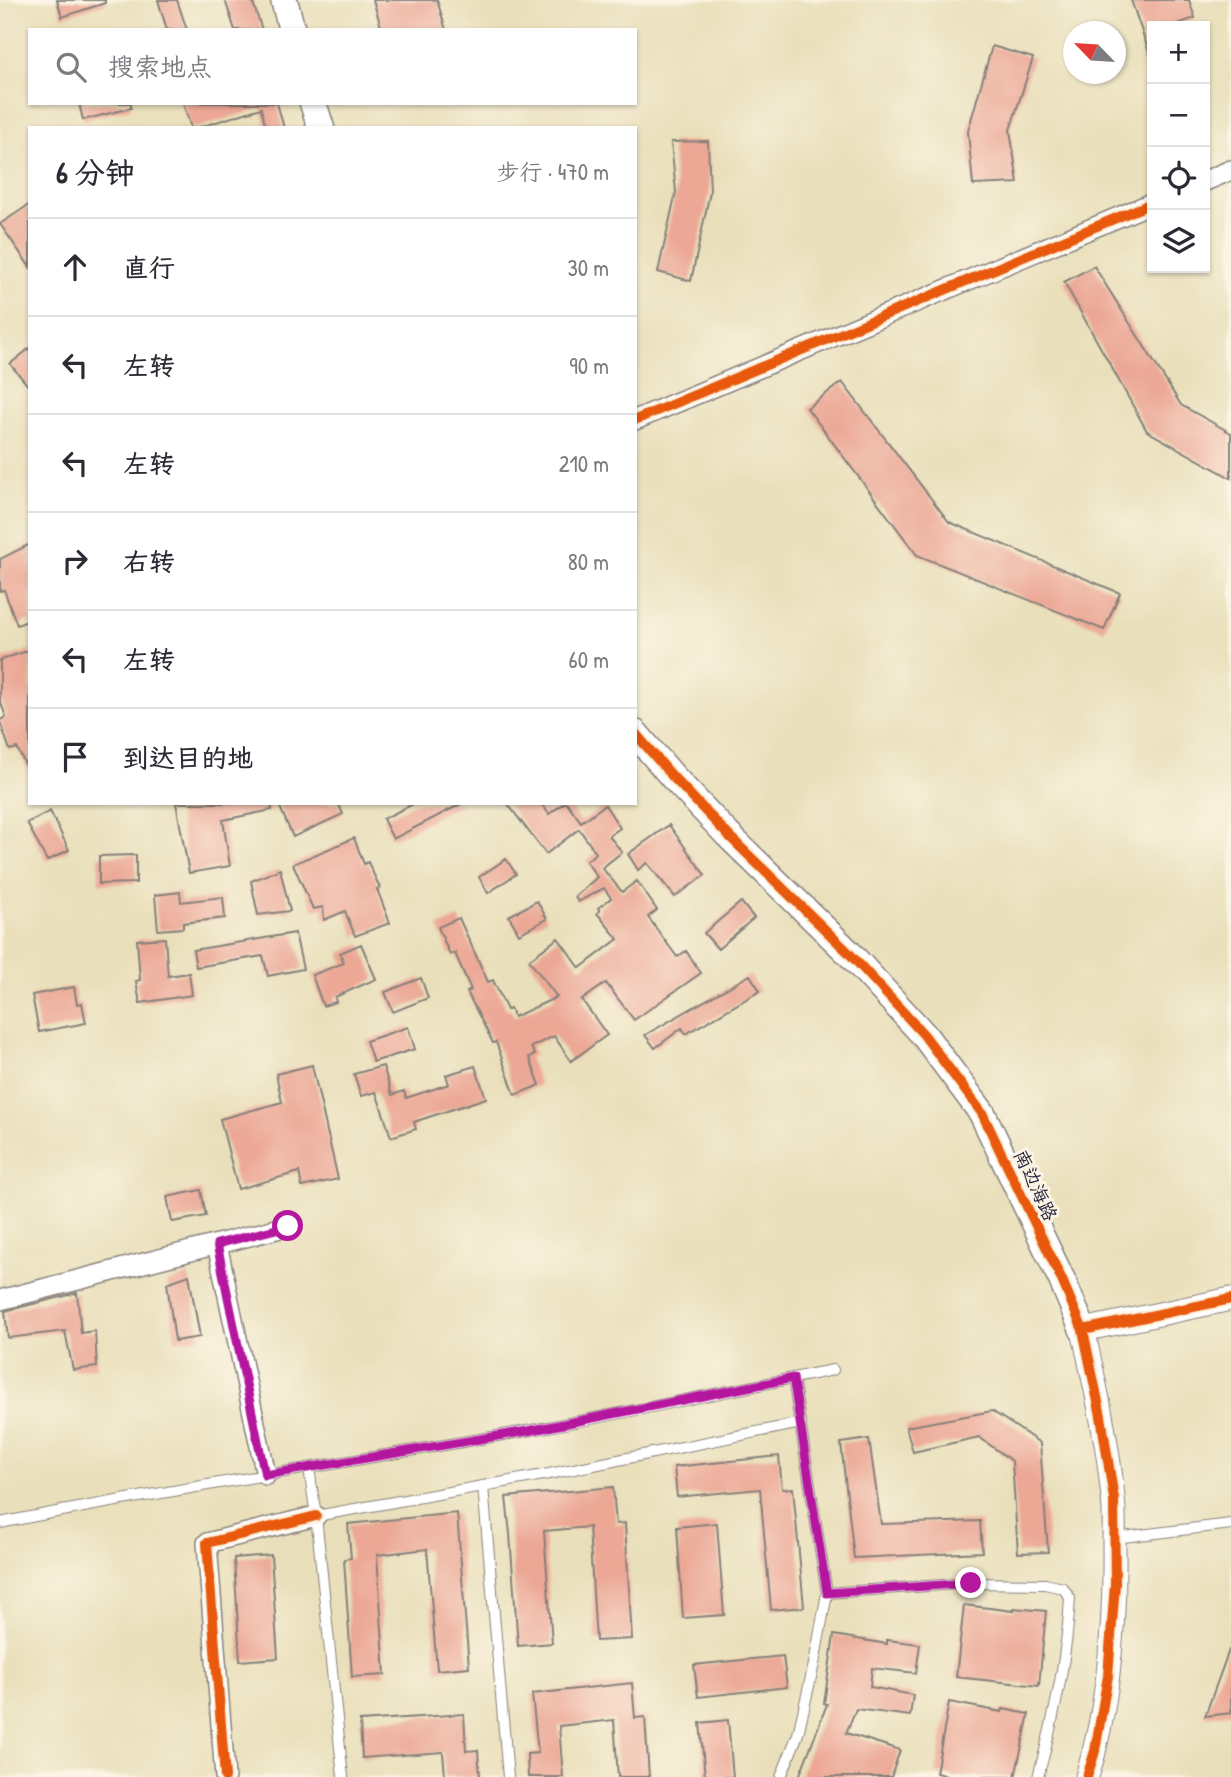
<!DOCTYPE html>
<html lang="zh">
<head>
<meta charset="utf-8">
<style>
	:root { --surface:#fff; --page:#f7f7f7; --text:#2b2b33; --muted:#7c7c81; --line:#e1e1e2 }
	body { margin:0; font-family:"Patrick Hand","LXGW WenKai TC",sans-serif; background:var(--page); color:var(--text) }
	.controls { position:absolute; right:21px; top:21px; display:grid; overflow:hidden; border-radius:0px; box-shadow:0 2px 5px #0004 }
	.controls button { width:63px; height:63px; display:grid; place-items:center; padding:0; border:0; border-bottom:2px solid var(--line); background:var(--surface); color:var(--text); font:35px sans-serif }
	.compass { position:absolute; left:1063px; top:21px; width:63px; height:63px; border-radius:50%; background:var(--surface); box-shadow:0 2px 5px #0004; rotate:295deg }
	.stop { position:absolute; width:21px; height:21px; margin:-16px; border:5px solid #b5179e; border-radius:50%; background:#fff }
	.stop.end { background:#b5179e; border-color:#fff; box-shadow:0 2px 7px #0008 }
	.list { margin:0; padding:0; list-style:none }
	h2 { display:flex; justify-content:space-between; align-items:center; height:91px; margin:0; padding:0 28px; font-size:30px }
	h2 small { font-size:23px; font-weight:400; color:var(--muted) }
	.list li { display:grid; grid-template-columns:46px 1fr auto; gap:21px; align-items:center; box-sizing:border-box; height:98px; padding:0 28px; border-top:2px solid var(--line) }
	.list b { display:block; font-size:26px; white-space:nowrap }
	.list em { font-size:23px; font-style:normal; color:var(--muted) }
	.icon { flex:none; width:38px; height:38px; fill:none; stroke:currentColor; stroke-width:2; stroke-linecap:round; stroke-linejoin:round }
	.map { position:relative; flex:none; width:1231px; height:1777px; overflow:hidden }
	.search { position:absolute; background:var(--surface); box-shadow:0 2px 5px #0004; left:28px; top:28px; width:609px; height:77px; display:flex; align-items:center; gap:18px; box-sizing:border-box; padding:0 24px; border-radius:0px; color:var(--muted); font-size:26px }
	.panel { position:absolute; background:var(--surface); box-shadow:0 2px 5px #0004; left:28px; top:126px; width:609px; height:679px; border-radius:0px }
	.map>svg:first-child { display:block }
</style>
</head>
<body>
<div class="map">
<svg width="1231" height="1777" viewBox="0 0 1231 1777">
	<rect width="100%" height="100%" fill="#fcf5e5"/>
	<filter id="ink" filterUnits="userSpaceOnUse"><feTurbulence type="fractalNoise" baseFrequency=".0143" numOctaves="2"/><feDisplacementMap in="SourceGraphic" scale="14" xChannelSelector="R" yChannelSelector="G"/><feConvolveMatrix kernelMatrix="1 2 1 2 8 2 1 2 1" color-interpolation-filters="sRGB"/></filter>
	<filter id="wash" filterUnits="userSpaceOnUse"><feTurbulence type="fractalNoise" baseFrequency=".00686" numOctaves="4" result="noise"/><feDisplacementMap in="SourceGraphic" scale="28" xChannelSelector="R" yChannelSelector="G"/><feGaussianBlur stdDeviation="1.57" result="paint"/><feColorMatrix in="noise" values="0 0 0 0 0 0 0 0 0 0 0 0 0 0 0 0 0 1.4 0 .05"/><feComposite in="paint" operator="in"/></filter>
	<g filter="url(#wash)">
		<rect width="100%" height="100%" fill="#e9dfba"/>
		<g id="blocks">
			<path fill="#eca795" d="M57,0h48v3l-43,14z
				M158,0h19l10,30h-20z
				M225,0h27l10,30h-27z
				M373,0h64l9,30h-64z
				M1131,0h58l6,18 -23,8h-20v28l-2,1z
				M992,46l41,12 -23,72 8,53 -45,2 -5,-54z
				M79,103h52v5l-48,12z
				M183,103h94l7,25h-18l-5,-20 -64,20h-6z
				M708,141l2,51 -19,89 -33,-9 18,-80 -5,-50z
				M30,204v63l-30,-43z
				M1094,266l87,139 50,28v45l-84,-47 -83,-149z
				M30,348v40l-20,-24z
				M842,382l107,140 171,71 -16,37 -187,-75 -110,-147z
				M30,544v76l-13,5 -13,-35 -4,1v-32z
				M30,650v124l-13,-26 -7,2 -10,-28v-2l6,-3 -6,-17v-40z
				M176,803h95l1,7 -49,10 7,46 -41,7z
				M278,803h60l5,11 -50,23z
				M415,803h48l-70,36 -10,-20z
				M507,803h34l8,11 15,-11h3l14,19 24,-17 15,23 -11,8 13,16 -20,16 20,24 15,-11 20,29 -9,7 29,40 9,-6 15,22 -67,47 -28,-37 -24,17 25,35 -36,26 -17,-25 -23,11 4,8 -6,2 11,28 -25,10 -19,-53 -3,1 -26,-51 4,-2 -16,-37 -5,2 -12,-28 21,-9 29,64 5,-2 14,30 3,-2 4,9 43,-20 -28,-37 29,-22 22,30 38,-29 -21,-26 3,-2 -2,-3 13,-10 -7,-10 -26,14 -3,-5 22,-20 -11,-16 10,-8 -17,-24 -33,25z
				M50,811l19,39 -22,11 -20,-38z
				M669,825l36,50 -30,22 -28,-34 -9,7 -10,-16z
				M354,838l10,26 4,-2 12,26 -3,1 13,34 -35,13 -10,-25 -21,9 -1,-13 -10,2 -20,-45z
				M136,855v28l-37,1v-28z
				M506,859l10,15 -28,19 -9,-16z
				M280,869l10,42 -32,4 -7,-34z
				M180,892l1,10 42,-5 2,21 -42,5v5l-25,2 -3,-35z
				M537,901l10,18 -28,15 -10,-18z
				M741,902l13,16 -36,31 -14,-16z
				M295,933l8,36 -35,7 -5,-20 -67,11 -3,-17z
				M165,938l3,38 21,-3 3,22 -52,8 -4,-22 4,-1 -3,-40z
				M361,944l15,35 -41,18 1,5 -13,4 -11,-31 32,-12 -4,-10z
				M750,975l10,16 -74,43 -4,-6 -27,20 -10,-13z
				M421,978l7,20 -35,14 -8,-20z
				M74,987l3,17 5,-1 4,20 -47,9 -7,-37z
				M408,1027l7,22 -42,13 -7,-21z
				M312,1065l26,114 -36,8 -3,-15 -61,17 -18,-70 62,-17 -6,-28z
				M383,1066l9,29 12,-4 2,7 43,-14 -3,-9 29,-9 11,32 -72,24 2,7 -25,8 -15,-45 -15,4 -7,-22z
				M201,1190l5,26 -34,6 -5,-25z
				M189,1275l11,62 -25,4 -8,-58z
				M77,1293l4,40 14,-2 2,36 -24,3 -8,-39 -57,7 -3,-27z
				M992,1411l48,32 8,109 -30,1 -6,-92 -33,-24 -66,15 -7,-25z
				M869,1439l12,85 99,-3 2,31 -128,6 -13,-115z
				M779,1456l3,33 11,-1 11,119 -33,3 -11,-121 -83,8 -3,-30z
				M613,1487l3,37 9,-1 7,116 -36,2 -7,-114 -45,4 8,112 -34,3 -8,-112 -4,-37z
				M457,1513l12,154 -32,3 -10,-121 -50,6 8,120 -33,2 -8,-118 7,-1 -3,-34z
				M717,1523l7,92 -41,3 -6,-91z
				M271,1555l7,103 -38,3 -6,-103z
				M964,1605l50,6v-3l32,3 -7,75 -83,-9z
				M834,1635l53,9v-4l33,4 -4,29 -44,-5 -2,19 43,8 -3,21 -54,-7 -10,24 54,17 -9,27h-92l28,-73 -3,-1z
				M1229,1650h2v63l-26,3z
				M783,1656l4,31 -89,10 -4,-32z
				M632,1683l3,35 10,-1 4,60h-31l-4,-57 -55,6 4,51h-35l-1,-23 11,-1 -6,-59z
				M949,1702l53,10 1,-3 26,5 -14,63h-60l-19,-4z
				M464,1714l2,37 12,-1 2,27h-35l-2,-25 -81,6 -2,-37z
				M728,1720l5,57h-28l-5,-54z"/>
		</g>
	</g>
	<g filter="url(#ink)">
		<use href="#blocks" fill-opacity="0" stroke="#86807a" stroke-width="2"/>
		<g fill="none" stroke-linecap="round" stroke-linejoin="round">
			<g stroke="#86807a" stroke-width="12">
				<path id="service" d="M793,1378l34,215 144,-10 74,1 18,4 7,10c-3,60 -16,121 -32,179
					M309,1468l7,48 233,-42 252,-51
					M483,1486l25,291
					M316,1516l27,261
					M0,1523c175,-35 351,-61 526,-92 103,-18 205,-41 307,-61
					M1115,1538l116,-14
					M781,1777l17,-43 16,-70 13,-71"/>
			</g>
			<g stroke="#86807a" stroke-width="22">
				<path id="minor" d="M1205,181l26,-11
					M635,420l517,-217
					M217,1244l49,231
					M0,1300l288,-74
					M225,1777l-18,-234 109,-27"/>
			</g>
			<g stroke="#86807a" stroke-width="25">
				<path id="tertiary" d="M1087,1777c23,-74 28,-154 27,-231 0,-16 1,-33 -1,-48 -5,-57 -18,-113 -30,-168l148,-31"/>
			</g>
			<g stroke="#86807a" stroke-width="29">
				<path id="secondary" d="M284,0l8,30
					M313,103l8,25
					M635,733l38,44 55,58 121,118 75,82 58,78 80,167 21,50"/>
			</g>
			<use href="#service" stroke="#fff" stroke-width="10"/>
			<use href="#minor" stroke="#fff" stroke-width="19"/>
			<use href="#tertiary" stroke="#fff" stroke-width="23"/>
			<use href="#secondary" stroke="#fff" stroke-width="26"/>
			<g stroke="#fcf5e5" stroke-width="15">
				<path id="cycleway" d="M635,420l517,-217
					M635,733l38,44 55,58 121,118 75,82 58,78 80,167 21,50 18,86 13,83 1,85 -7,92 -13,75 -8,26
					M1083,1330l148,-31
					M225,1777l-18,-234 109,-27"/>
			</g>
			<use href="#cycleway" stroke="#e8590c" stroke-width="10"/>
		</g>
	</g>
	<g fill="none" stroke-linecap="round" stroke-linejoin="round" filter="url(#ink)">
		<path stroke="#b5179e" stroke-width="9" d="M288,1226l-71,18 48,231 263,-44 265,-53 34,215 144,-10"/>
	</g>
	<g text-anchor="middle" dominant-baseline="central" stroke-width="6" stroke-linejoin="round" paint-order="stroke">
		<g font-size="19" fill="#22223b" stroke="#fcf5e5">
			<text transform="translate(1036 1185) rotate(65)">南边海路</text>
		</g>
	</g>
</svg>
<div class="controls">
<button>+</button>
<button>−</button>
<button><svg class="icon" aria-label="locate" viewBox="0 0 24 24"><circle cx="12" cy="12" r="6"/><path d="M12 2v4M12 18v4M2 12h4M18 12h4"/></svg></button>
<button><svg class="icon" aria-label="layers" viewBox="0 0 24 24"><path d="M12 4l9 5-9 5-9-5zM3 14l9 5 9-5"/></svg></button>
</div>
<svg class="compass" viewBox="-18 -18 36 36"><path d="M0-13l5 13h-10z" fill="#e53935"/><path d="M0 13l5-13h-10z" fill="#7c7c81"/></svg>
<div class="stop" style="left:288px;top:1226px"></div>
<div class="stop end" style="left:971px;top:1583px"></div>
<div class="search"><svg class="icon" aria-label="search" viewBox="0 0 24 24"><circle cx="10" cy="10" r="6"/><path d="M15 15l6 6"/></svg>搜索地点</div>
<section class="panel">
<h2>6 分钟<small>步行 · 470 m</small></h2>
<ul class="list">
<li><svg class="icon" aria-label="ahead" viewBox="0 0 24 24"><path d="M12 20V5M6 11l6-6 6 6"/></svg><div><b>直行</b></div><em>30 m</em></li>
<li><svg class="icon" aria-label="left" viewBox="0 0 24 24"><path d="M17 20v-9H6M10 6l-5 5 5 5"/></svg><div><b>左转</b></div><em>90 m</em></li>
<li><svg class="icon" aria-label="left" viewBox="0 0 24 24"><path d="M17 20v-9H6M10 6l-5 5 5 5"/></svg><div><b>左转</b></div><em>210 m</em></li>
<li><svg class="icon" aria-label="right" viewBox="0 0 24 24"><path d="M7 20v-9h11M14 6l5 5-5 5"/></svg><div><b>右转</b></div><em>80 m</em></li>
<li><svg class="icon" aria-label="left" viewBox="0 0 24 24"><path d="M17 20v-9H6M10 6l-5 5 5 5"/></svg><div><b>左转</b></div><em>60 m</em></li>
<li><svg class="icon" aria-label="arrive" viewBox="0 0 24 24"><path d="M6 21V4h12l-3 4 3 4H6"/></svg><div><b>到达目的地</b></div></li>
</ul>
</section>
</div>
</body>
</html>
